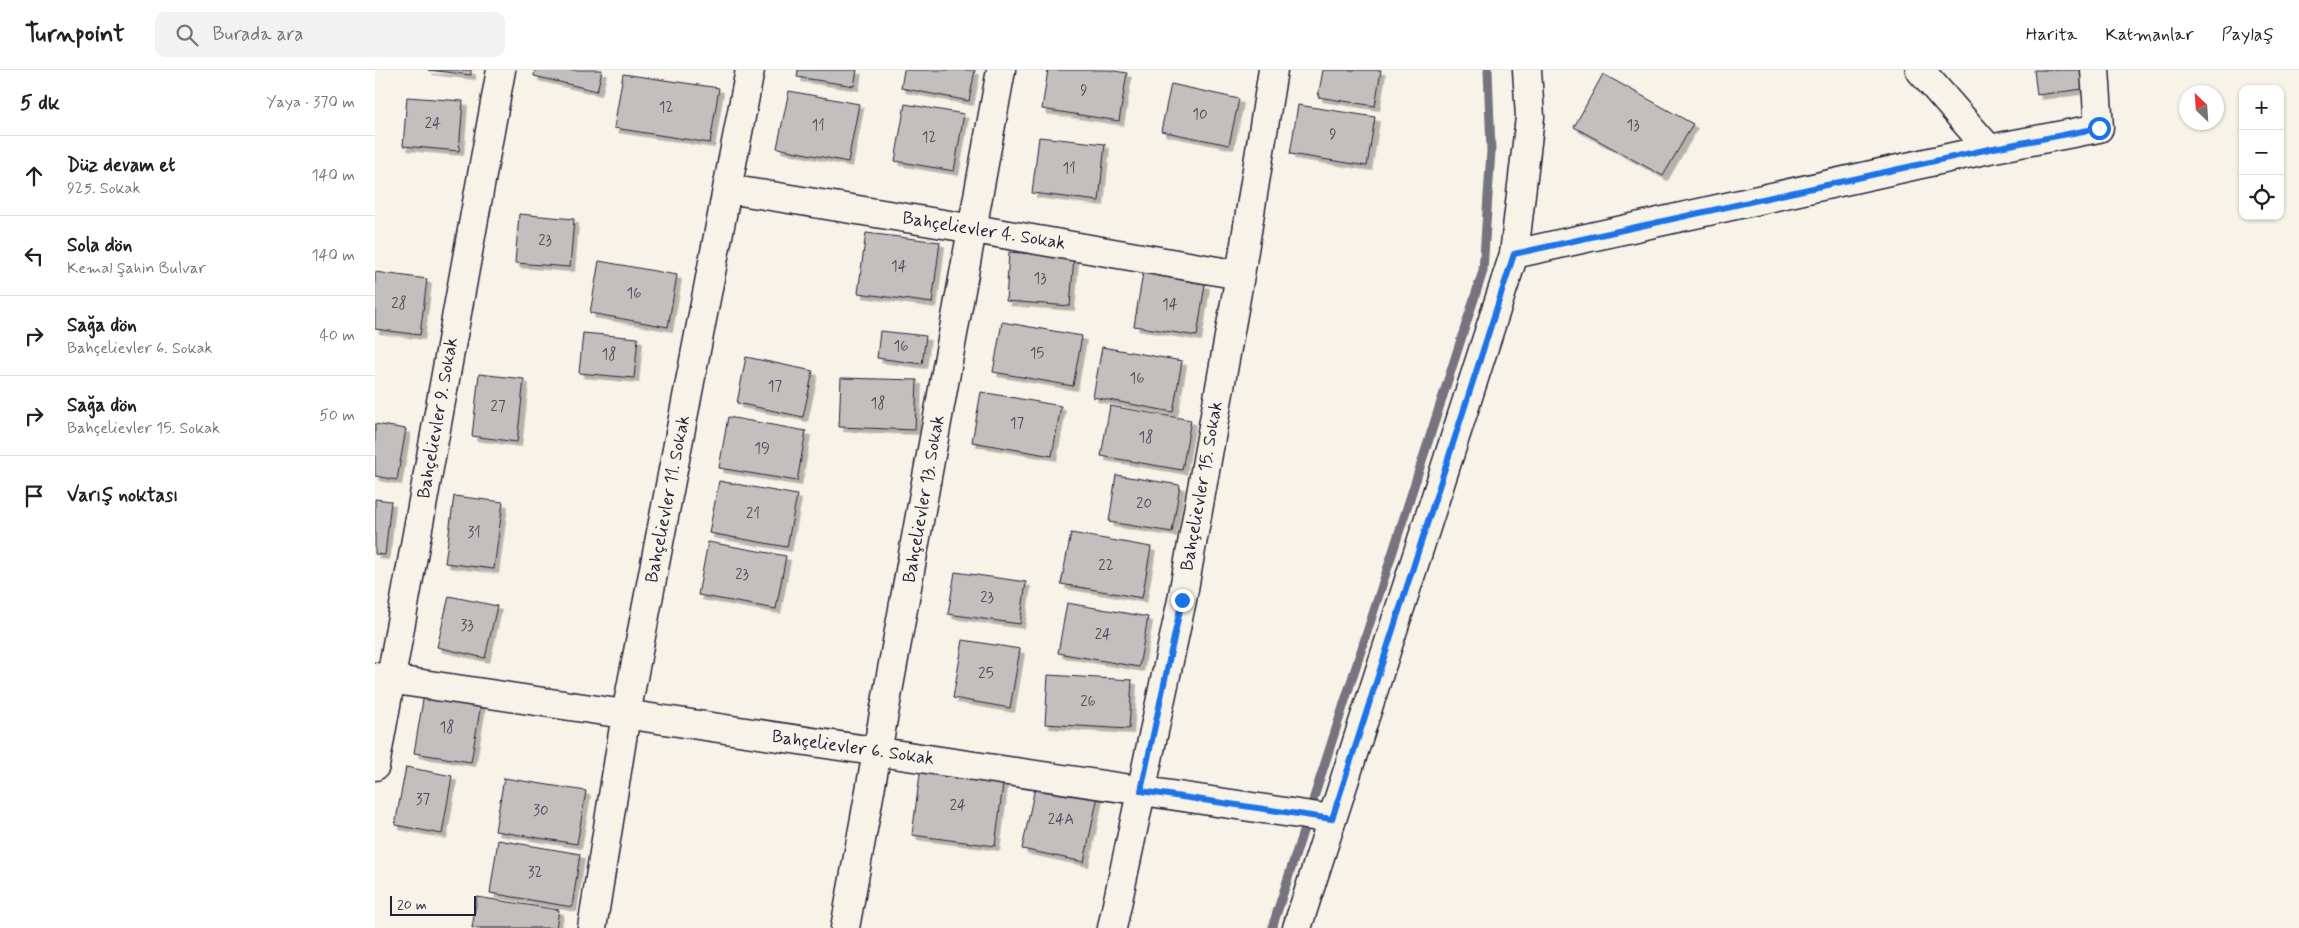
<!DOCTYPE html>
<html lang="tr">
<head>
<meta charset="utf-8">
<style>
	:root { --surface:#fff; --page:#f2f2f2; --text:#202124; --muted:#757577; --line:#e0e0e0 }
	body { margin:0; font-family:Mynerve,sans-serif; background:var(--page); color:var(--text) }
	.controls { position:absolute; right:15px; top:15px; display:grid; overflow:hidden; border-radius:10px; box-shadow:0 1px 4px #0004 }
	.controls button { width:45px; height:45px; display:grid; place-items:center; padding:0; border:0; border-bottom:1px solid var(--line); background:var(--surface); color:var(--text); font:25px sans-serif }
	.compass { position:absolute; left:1804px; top:15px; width:45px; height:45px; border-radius:50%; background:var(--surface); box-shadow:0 1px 4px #0004; rotate:335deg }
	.scale { position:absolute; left:15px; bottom:12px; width:86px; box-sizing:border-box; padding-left:5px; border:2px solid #22223b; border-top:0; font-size:14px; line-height:18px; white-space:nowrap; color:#22223b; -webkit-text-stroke:4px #f7f3e8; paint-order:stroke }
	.stop { position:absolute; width:15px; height:15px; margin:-11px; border:4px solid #1a73e8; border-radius:50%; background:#fff }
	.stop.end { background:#1a73e8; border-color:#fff; box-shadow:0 1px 5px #0008 }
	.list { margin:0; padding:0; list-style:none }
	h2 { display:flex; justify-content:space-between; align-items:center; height:65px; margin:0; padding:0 20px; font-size:21px }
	h2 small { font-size:16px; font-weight:400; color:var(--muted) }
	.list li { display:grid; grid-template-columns:32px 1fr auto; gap:15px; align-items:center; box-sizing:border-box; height:80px; padding:0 20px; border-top:1px solid var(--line) }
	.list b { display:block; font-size:19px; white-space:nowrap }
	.list p { margin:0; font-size:16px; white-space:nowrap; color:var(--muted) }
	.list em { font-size:16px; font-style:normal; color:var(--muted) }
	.icon { flex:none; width:28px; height:28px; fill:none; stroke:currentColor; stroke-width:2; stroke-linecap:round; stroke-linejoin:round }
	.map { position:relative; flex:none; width:1924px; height:858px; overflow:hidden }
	header { display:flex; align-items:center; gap:30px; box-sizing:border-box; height:70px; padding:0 25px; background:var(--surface); border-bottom:1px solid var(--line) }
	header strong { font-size:24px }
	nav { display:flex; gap:28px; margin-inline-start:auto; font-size:18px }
	.search { width:350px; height:45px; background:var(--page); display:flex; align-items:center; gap:12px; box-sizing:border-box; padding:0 18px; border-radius:10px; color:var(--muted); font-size:19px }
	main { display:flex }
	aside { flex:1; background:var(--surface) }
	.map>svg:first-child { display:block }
</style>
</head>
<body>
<header>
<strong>Turnpoint</strong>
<div class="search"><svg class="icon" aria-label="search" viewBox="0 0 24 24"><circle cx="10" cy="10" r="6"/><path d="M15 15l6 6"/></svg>Burada ara</div>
<nav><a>Harita</a><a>Katmanlar</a><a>Paylaş</a></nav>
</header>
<main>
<aside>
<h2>5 dk<small>Yaya · 370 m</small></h2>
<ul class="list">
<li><svg class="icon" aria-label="ahead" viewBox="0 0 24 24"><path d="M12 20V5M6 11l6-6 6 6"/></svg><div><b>Düz devam et</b><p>925. Sokak</p></div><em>140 m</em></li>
<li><svg class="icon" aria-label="left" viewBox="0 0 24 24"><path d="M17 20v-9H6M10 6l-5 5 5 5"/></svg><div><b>Sola dön</b><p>Kemal Şahin Bulvar</p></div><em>140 m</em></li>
<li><svg class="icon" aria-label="right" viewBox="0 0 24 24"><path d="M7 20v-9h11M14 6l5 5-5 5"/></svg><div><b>Sağa dön</b><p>Bahçelievler 6. Sokak</p></div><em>40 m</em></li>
<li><svg class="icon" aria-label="right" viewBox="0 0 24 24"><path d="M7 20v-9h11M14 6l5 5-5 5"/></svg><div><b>Sağa dön</b><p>Bahçelievler 15. Sokak</p></div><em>50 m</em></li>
<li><svg class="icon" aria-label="arrive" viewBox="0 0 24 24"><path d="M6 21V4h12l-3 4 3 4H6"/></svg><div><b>Varış noktası</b></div></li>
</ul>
</aside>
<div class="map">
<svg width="1924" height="858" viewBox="0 0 1924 858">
	<defs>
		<filter id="shadow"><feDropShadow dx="4.5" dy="4.5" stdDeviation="0" flood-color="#0004"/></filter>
	</defs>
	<rect width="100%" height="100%" fill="#f7f3e8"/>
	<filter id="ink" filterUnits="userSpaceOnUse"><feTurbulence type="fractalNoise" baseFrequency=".02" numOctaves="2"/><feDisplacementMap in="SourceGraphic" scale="10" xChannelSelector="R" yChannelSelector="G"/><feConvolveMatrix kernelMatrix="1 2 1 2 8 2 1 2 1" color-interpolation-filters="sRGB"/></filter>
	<g filter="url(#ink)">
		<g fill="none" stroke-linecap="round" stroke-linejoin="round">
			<path stroke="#76747f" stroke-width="9" d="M897,858l211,-657 8,-120 -3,-81"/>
		</g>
		<path fill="#c2bfbd" stroke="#22223b" filter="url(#shadow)" d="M53,0h43v5z
			M160,0h67l-5,21 -63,-15z
			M423,0h59l-3,16 -57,-9z
			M529,0h71l-6,31 -68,-13z
			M673,0h60l19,3 -8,48 -77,-12z
			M948,0h58l-6,36 -57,-9z
			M1659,0h47l2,19 -46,6z
			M248,4l96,14 -9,55 -96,-15z
			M1228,4l90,50 -30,52 -89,-49z
			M796,14l68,15 -10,46 -68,-14z
			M414,21l70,13 -11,58 -71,-14z
			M32,27l56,4 -4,50 -56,-5z
			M530,34l59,10 -10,57 -59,-10z
			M923,35l77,12 -8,49 -77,-12z
			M664,67l66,7 -6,57 -67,-8z
			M144,144l55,5 -4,48 -55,-4z
			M491,163l74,9 -8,61 -74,-10z
			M634,182l65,5 -4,49 -64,-5z
			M224,191l78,14 -9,52 -78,-14z
			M0,202l52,7 -7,56 -45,-6z
			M768,203l62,11 -8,52 -63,-10z
			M627,252l80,14 -9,50 -80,-14z
			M505,261l46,5 -4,28 -45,-6z
			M208,263l55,5 -4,40 -55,-5z
			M727,277l80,14 -9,51 -80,-15z
			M371,287l67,14 -10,46 -66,-14z
			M104,304l45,5 -7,63 -45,-6z
			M466,308l76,2 -2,50 -76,-3z
			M606,322l80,14 -9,50 -80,-14z
			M735,336l81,14 -9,50 -81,-14z
			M353,347l78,14 -9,50 -78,-13z
			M0,354l31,5 -9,51 -22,-4z
			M741,405l64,10 -8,47 -63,-10z
			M344,411l78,14 -10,52 -78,-14z
			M79,426l49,6 -9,67 -49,-6z
			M0,429l16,2 -6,54 -10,-1z
			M696,463l80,14 -9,51 -81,-14z
			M333,472l78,14 -10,53 -78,-14z
			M580,502l71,10 -6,42 -72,-10z
			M74,526l48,10 -12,52 -48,-11z
			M692,533l81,14 -9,50 -81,-14z
			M588,570l57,9 -10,59 -57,-10z
			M673,605l84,5 -3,49 -84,-5z
			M49,624l57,10 -10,58 -57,-9z
			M546,696l83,10 -9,70 -83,-11z
			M31,697l46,9 -10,58 -47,-9z
			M129,708l82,13 -9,53 -82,-13z
			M662,708l62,13 -15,71 -62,-13z
			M123,770l82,14 -8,53 -82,-14z
			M102,827l82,13 -3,18h-84z"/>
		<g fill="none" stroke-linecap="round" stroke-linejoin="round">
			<g stroke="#22223b" stroke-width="31">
				<path id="minor" d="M1545,0l69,79
					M353,119l246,40 266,46
					M1139,184l475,-105 110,-21 -4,-58
					M0,607l957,142
					M0,696l126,-696
					M217,858l34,-214 124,-644
					M470,858l156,-858
					M737,858l70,-328 58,-325 33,-205
					M922,858l217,-674 16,-137 -3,-47"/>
			</g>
			<use href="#minor" stroke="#f7f3e8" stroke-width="28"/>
		</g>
	</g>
	<g fill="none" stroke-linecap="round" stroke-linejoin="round" filter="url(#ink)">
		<path stroke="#1a73e8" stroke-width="6" d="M807,530l-41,191 191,28 182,-565 475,-105 110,-21"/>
	</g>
	<g text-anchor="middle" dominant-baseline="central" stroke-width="4" stroke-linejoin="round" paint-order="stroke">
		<g font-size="15" fill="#4a495c">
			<text x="709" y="21">9</text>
			<text x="291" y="38">12</text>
			<text x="825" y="45">10</text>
			<text x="58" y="54">24</text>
			<text x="443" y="56">11</text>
			<text x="1258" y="56">13</text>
			<text x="958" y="65">9</text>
			<text x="554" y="68">12</text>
			<text x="694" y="99">11</text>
			<text x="170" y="171">23</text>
			<text x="524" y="197">14</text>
			<text x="665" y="209">13</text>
			<text x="259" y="224">16</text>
			<text x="24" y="234">28</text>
			<text x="795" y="235">14</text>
			<text x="526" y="277">16</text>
			<text x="662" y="284">15</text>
			<text x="234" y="285">18</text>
			<text x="762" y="309">16</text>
			<text x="400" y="317">17</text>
			<text x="503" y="334">18</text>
			<text x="123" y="337">27</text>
			<text x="642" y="354">17</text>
			<text x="771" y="368">18</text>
			<text x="387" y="379">19</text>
			<text x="769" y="434">20</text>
			<text x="378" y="444">21</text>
			<text x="99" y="463">31</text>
			<text x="731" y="496">22</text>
			<text x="367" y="505">23</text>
			<text x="612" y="528">23</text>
			<text x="92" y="556">33</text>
			<text x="728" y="565">24</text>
			<text x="611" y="604">25</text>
			<text x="713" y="632">26</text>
			<text x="72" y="658">18</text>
			<text x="48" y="730">37</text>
			<text x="583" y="736">24</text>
			<text x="166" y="741">30</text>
			<text x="686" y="750">24A</text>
			<text x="160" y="803">32</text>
		</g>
		<g font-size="18" fill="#22223b" stroke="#f7f3e8">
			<text transform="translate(609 161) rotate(9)">Bahçelievler 4. Sokak</text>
			<text transform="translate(63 348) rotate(-80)">Bahçelievler 9. Sokak</text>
			<text transform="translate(827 416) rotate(-80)">Bahçelievler 15. Sokak</text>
			<text transform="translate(293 429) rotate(-79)">Bahçelievler 11. Sokak</text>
			<text transform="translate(549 429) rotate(-80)">Bahçelievler 13. Sokak</text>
			<text transform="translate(478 678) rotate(8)">Bahçelievler 6. Sokak</text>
		</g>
	</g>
</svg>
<div class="controls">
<button>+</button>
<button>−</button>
<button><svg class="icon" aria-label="locate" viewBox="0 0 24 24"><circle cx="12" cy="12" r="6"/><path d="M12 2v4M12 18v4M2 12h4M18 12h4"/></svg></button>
</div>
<svg class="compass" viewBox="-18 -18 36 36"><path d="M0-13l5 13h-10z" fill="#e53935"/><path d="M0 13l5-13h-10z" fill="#757577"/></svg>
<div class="scale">20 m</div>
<div class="stop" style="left:1724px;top:58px"></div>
<div class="stop end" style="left:807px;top:530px"></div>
</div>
</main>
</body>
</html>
